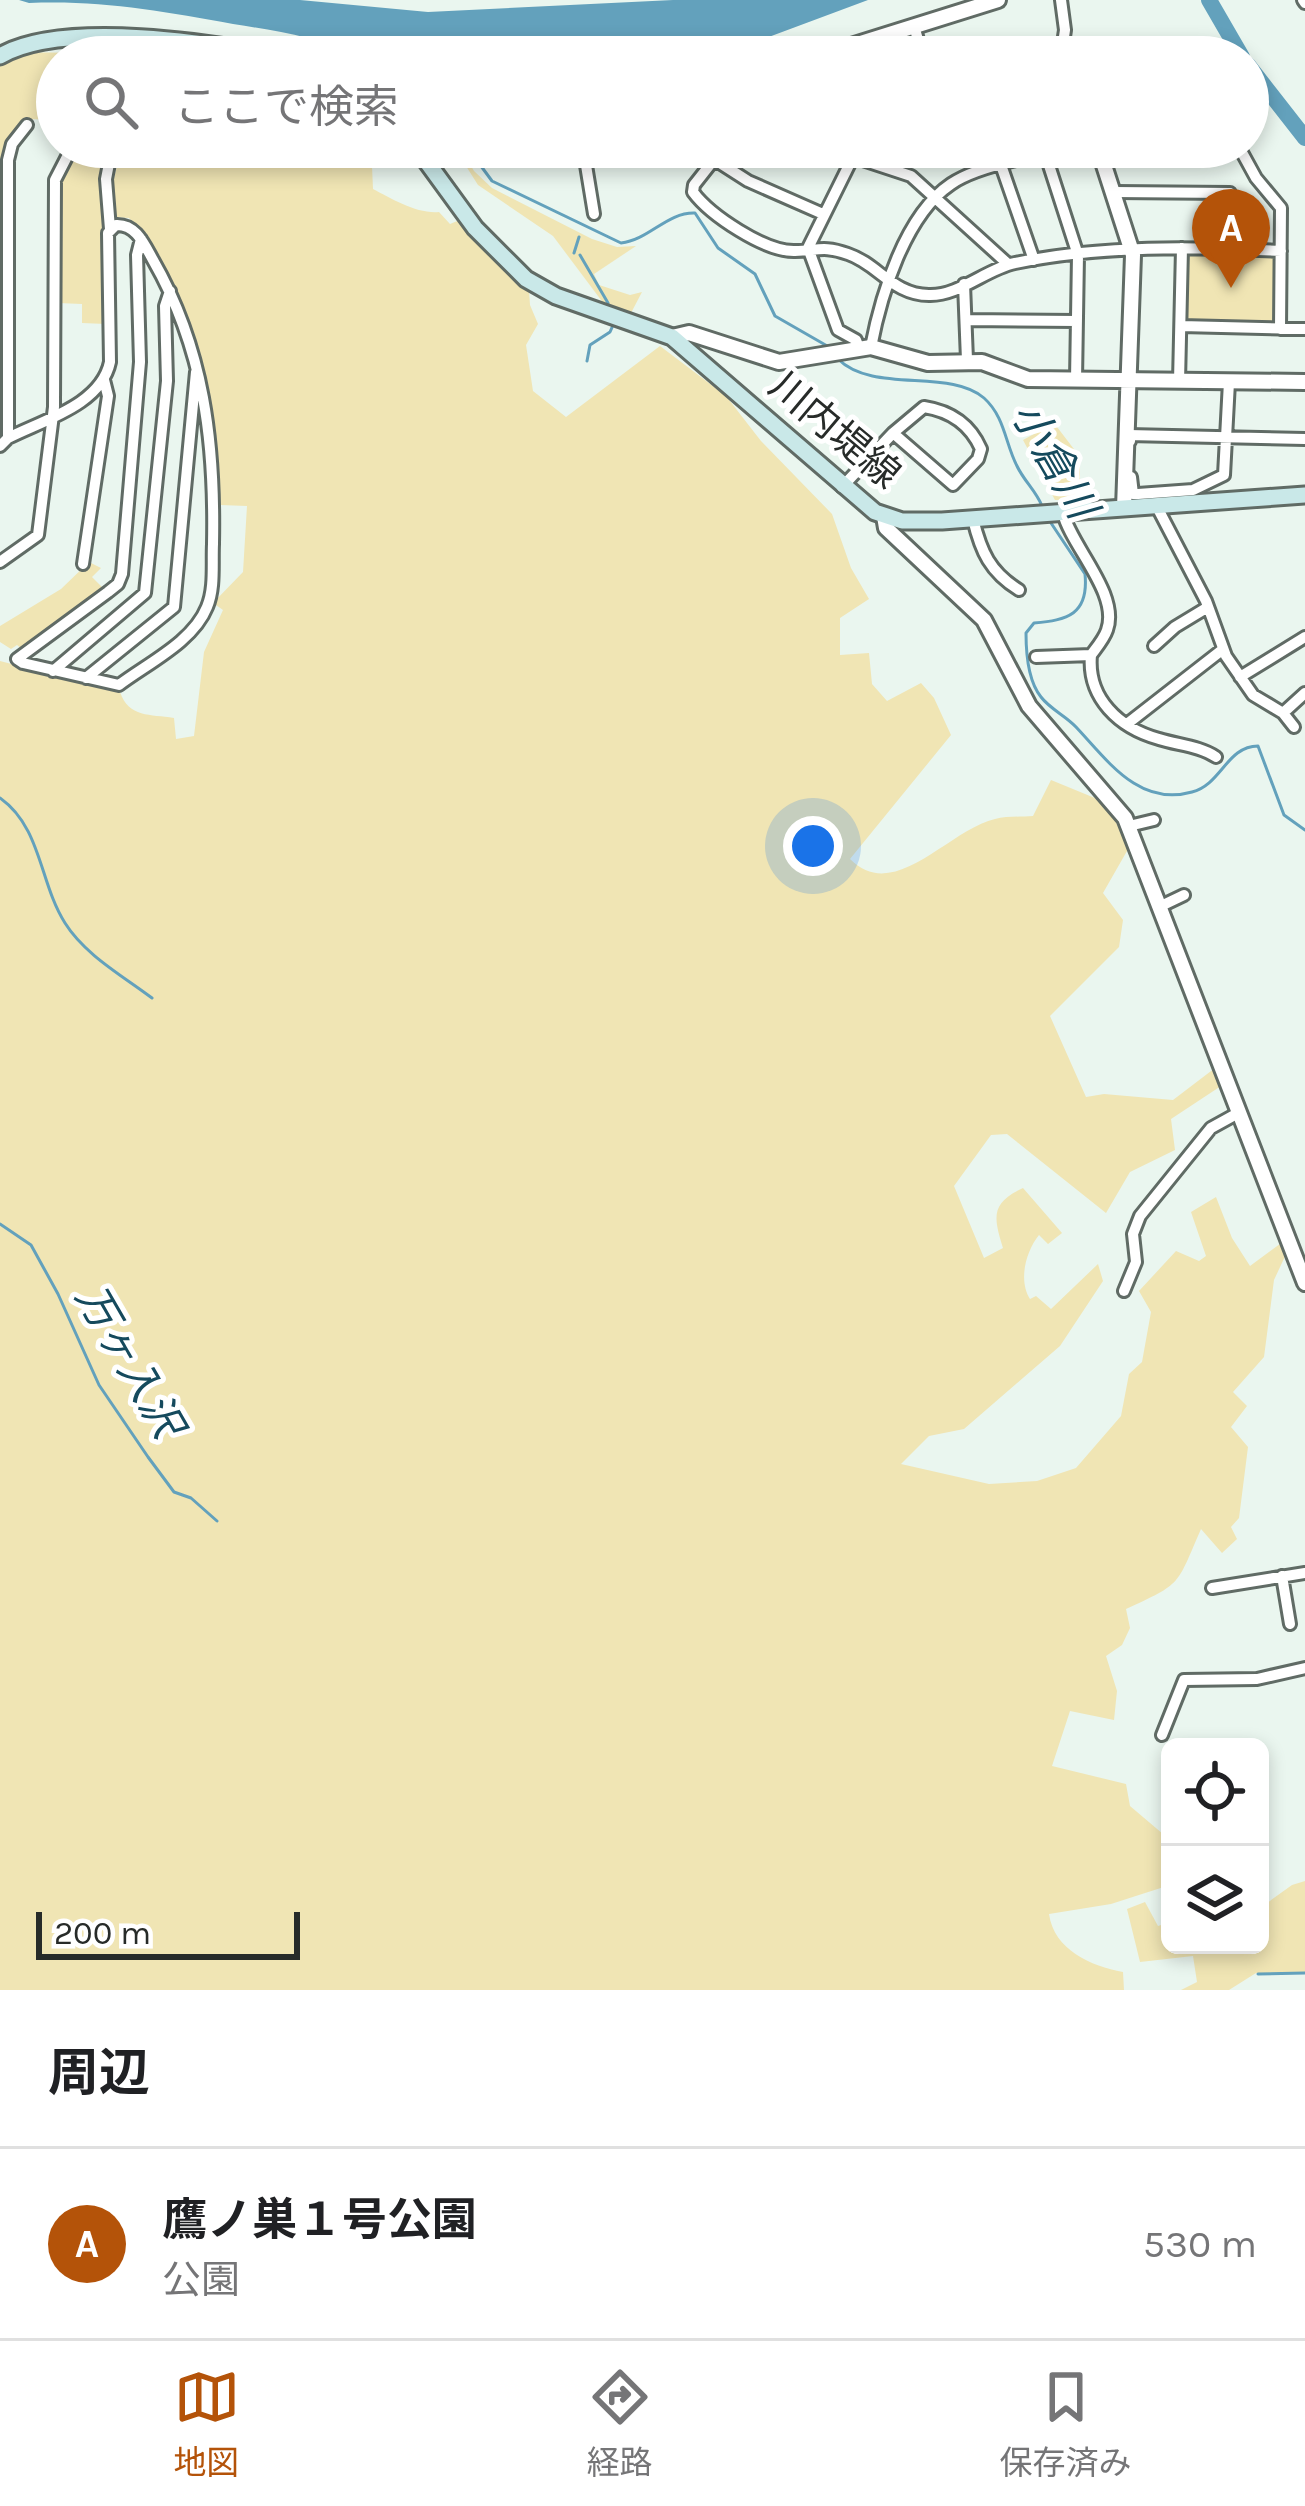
<!DOCTYPE html>
<html lang="ja">
<head>
<meta charset="utf-8">
<style>
	:root { --surface:#fff; --page:#f6f6f6; --text:#202124; --muted:#757577; --line:#e0e0e0; --accent:#b45309 }
	body { margin:0; font-family:Karla,"Noto Sans JP",sans-serif; background:var(--page); color:var(--text) }
	.controls { position:absolute; right:36px; bottom:36px; display:grid; overflow:hidden; border-radius:18px; box-shadow:0 6px 18px #0003 }
	.controls button { width:108px; height:108px; display:grid; place-items:center; padding:0; border:0; border-bottom:3px solid var(--line); background:var(--surface); color:var(--text); font:60px sans-serif }
	.scale { position:absolute; left:36px; bottom:30px; width:264px; box-sizing:border-box; padding-left:12px; border:6px solid #272b29; border-top:0; font-size:33px; line-height:42px; white-space:nowrap; color:#272b29; -webkit-text-stroke:9px #fff; paint-order:stroke }
	.you { position:absolute; left:813px; top:846px; width:42px; height:42px; margin:-30px; border:9px solid #fff; border-radius:50%; background:#1a73e8; box-shadow:0 0 0 18px #1a73e833 }
	.badge { display:grid; place-items:center; width:78px; height:78px; border-radius:50%; background:var(--accent); color:#fff; font-size:39px; font-weight:700 }
	.pin { position:absolute; translate:-50% -99px; filter:drop-shadow(0 3px 6px #0008) }
	.pin::after { content:''; position:absolute; top:63px; width:42px; height:36px; background:inherit; clip-path:polygon(0 0,100% 0,50% 100%) }
	.list { margin:0; padding:0; list-style:none }
	h2 { display:flex; justify-content:space-between; align-items:center; height:156px; margin:0; padding:0 48px; font-size:51px }
	h2 small { font-size:39px; font-weight:400; color:var(--muted) }
	.list li { display:grid; grid-template-columns:78px 1fr auto; gap:36px; align-items:center; box-sizing:border-box; height:192px; padding:0 48px; border-top:3px solid var(--line) }
	.list b { display:block; font-size:45px; white-space:nowrap }
	.list p { margin:0; font-size:39px; white-space:nowrap; color:var(--muted) }
	.list em { font-size:39px; font-style:normal; color:var(--muted) }
	.icon { flex:none; width:66px; height:66px; fill:none; stroke:currentColor; stroke-width:2; stroke-linecap:round; stroke-linejoin:round }
	.map { position:relative; flex:none; width:1305px; height:1990px; overflow:hidden }
	.search { position:absolute; background:var(--surface); box-shadow:0 6px 18px #0003; left:36px; right:36px; top:36px; height:132px; display:flex; align-items:center; gap:30px; box-sizing:border-box; padding:0 42px; border-radius:66px; color:var(--muted); font-size:45px }
	.sheet { height:348px; background:var(--surface) }
	nav { display:flex; justify-content:space-around; align-items:center; box-sizing:border-box; height:168px; border-top:3px solid var(--line); background:var(--surface); font-size:33px; color:var(--muted) }
	nav a { display:grid; justify-items:center; gap:6px }
	nav .on { color:var(--accent) }
	.map>svg:first-child { display:block }
</style>
</head>
<body>
<div class="map">
<svg width="1305" height="1990" viewBox="0 0 1305 1990">
	<rect width="100%" height="100%" fill="#eaf6ef"/>
	<path fill="#f0e5b4" d="M148,44l71,7v6h-162v63l-30,-1 -18,22 -4,19h-5v-98c29,-15 57,-7 88,-9 20,-2 40,-7 60,-9z
		M81,147h24l2,11 -5,25 4,141 -24,-1v-19l-24,-1v-124l10,-19z
		M122,147h276l-26,19 1,23c19,10 44,25 66,23l11,12 12,-5 41,48 26,23 1,15 8,19 -12,21 7,46 33,26 94,-71 66,50 35,45 71,73 19,54 18,31 -29,19v37l29,-2 3,31 15,17 34,-18 13,15 17,37 -101,124c44,45 98,-29 145,-40 11,-3 26,-2 38,-3l18,-36 56,23 15,20 -4,3 4,7h5l4,11 -28,49 20,27 -4,27 -69,69 36,81 18,-3 69,6 42,-32 6,18 -50,33 4,31 -45,22 -24,41 -99,-79 -16,1 -37,51 30,72 19,-10c-10,-32 -12,-45 20,-60l39,45 -14,11 -9,-9c-13,16 -21,45 -9,64l6,-3 15,13 47,-45 5,17 -43,65 -96,83 -35,7 -28,28 88,20 48,-3 39,-13 45,-52 8,-42 13,-12 9,-50 -12,-21 37,-40 23,10 7,-5 -15,-44 25,-15 16,41 18,28 34,-25 4,9 -14,30 -10,77 -31,35 14,14 -16,21 17,20 -9,71 -8,9 6,12 -15,14 -21,-24c-25,57 -18,54 -75,80l4,19 -8,17 -16,11 11,35 -3,29 -44,-9 -18,55 74,18 4,22 33,28 7,-2v53l-59,19 -62,10c5,36 42,52 74,58l1,18h-1124v-1329l120,31c9,26 30,22 54,26l2,21 18,-3 10,-84 19,-42 -10,-7 30,-31 4,-66 -27,-1 -2,-38 -23,-130 -45,-89 2,-5 -23,-25 -15,-1 -1,-35z
		M454,147h6l14,24 18,17 100,51 25,8 19,-1 -42,28 5,11 31,10 12,-3 -11,21 -27,-9 -51,-68 -75,-51z
		M1191,252l82,3 4,4 -1,62 -5,4 -82,-2 -4,-6 1,-61z
		M1054,423l26,34v43h-25l-32,-60z
		M89,562l12,6 -9,9 13,13 -83,59 -5,-4 -6,4 -11,-7v-16l61,-37z
		M1305,1881v93l-49,-1 -27,17h-48l16,-8 -4,-26 -53,6 -13,-53 18,-7 13,24 12,-4v23h90v-37l32,-23z"/>
	<path fill="#63a1bc" d="M19,0h281l128,12 245,-12h195l-113,42 -67,15h-329c-40,-20 -82,-26 -126,-33 -71,-13 -132,-24 -204,-21z"/>
	<g fill="none" stroke-linecap="round" stroke-linejoin="round">
		<path stroke="#63a1bc" stroke-width="3" d="M1298,133l7,-7
			M467,147l25,34 129,62c28,-3 46,-31 74,-30l23,35 37,26 20,42 54,31
			M574,253l5,-16
			M580,255l28,48
			M838,359c35,35 112,9 146,39 21,19 21,45 33,68 7,15 19,25 25,40
			M587,361l3,-16 20,-13 4,-9
			M1049,520l36,54c4,41 -18,46 -51,49l-8,10c0,19 2,48 15,64 9,12 25,19 35,30 32,34 63,80 116,65 29,-7 35,-46 66,-46l26,69 21,15
			M0,798c42,30 39,84 65,125 20,32 58,53 87,75
			M0,1224l31,21 27,49 41,91 49,72 26,35 17,6 26,23
			M1258,1974l47,-1"/>
		<path stroke="#63a1bc" stroke-width="16" d="M1209,0l33,57
			M1248,65l57,73"/>
		<g stroke="#606b65" stroke-width="16">
			<path id="minor" d="M1303,0l2,3
				M914,26l9,31
				M873,57l2,-18
				M1061,57l4,-27 -4,-30
				M583,147l11,67
				M695,147l53,34 75,33
				M724,147l-30,38 -1,7c17,23 72,60 102,59 22,0 28,-6 53,3 30,10 45,41 81,41 30,1 57,-26 86,-32 88,-18 177,-16 266,-12
				M823,147l88,29 97,88
				M1239,147l17,31 25,30 -1,121
				M854,155l-46,93 30,82 18,10 3,8
				M1046,156l32,99 -2,125
				M1001,165l33,95
				M1114,192l116,1 2,56
				M110,229l-4,-50 6,-31
				M964,284l3,76
				M966,320l111,1
				M1181,326l124,3
				M871,347c10,-52 34,-132 80,-163 20,-14 55,-22 79,-27 30,-6 62,4 89,-10
				M1179,382l3,-134
				M924,407c26,4 46,17 57,42l-3,10 -25,26 -60,-52z
				M8,438v-278l4,-16 15,-19
				M1130,441l-2,-6 177,4
				M0,446l8,-8c35,-18 93,-33 102,-76l-2,-129 8,-8c20,-1 28,19 37,35 51,89 62,182 60,284 -1,21 2,44 -6,63 -14,35 -59,56 -88,78l-96,-22 -6,-4 91,-67 10,-8 4,-10 18,-212 -3,-107 4,-16
				M1131,477l2,17h5l55,-4 31,-15 5,-93
				M842,487l51,-54
				M1156,505l50,96 20,55 27,39 30,18 11,14
				M1063,513c8,33 57,81 44,117 -3,9 -10,17 -16,25 -4,43 28,73 68,84 19,6 41,7 57,18
				M973,519c8,33 17,53 46,71
				M0,562l38,-27 16,-128 1,-227 17,-33
				M83,564l25,-168 -4,-16
				M1154,646l21,-19 33,-20
				M1036,657l55,-2
				M53,671l92,-78 22,-212 -2,-75 5,-15
				M1240,677l65,-40
				M86,678l88,-71 22,-235
				M1283,713l22,-20
				M1127,724l95,-74
				M1129,826l25,-6
				M1161,906l23,-11
				M1124,1291l12,-29 -3,-28 7,-18 71,-88 29,-16
				M1282,1576l8,48
				M1212,1588l93,-15
				M1162,1735l22,-55 73,-1 48,-11"/>
		</g>
		<g stroke="#606b65" stroke-width="20">
			<path id="tertiary" d="M816,57l182,-57
				M1101,156l32,99 -9,253
				M672,337l17,-4 90,29 92,-15 57,16 54,-1 46,17 277,3
				M884,516l2,12 98,92 45,86 96,112 180,465"/>
		</g>
		<g stroke="#606b65" stroke-width="21">
			<path id="secondary" d="M0,56c64,-37 215,-12 287,1
				M416,147l59,81 51,51 30,17 116,41 203,175 27,9h40l363,-26"/>
		</g>
		<use href="#minor" stroke="#fff" stroke-width="10"/>
		<use href="#tertiary" stroke="#fff" stroke-width="14"/>
		<use href="#secondary" stroke="#c9e8e8" stroke-width="15"/>
	</g>
	<g text-anchor="middle" dominant-baseline="central" stroke-width="10" stroke-linejoin="round" paint-order="stroke">
		<g font-size="39" fill="#272b29" stroke="#fff">
			<text transform="translate(835 430) rotate(40)">川内堤線</text>
		</g>
		<g font-size="42" font-style="italic" fill="#154a5d" stroke="#fff">
			<text transform="translate(1054 460) rotate(60)">小倉川</text>
			<text transform="translate(129 1361) rotate(60)">万ヶ入沢</text>
		</g>
	</g>
</svg>
<div class="controls">
<button><svg class="icon" aria-label="locate" viewBox="0 0 24 24"><circle cx="12" cy="12" r="6"/><path d="M12 2v4M12 18v4M2 12h4M18 12h4"/></svg></button>
<button><svg class="icon" aria-label="layers" viewBox="0 0 24 24"><path d="M12 4l9 5-9 5-9-5zM3 14l9 5 9-5"/></svg></button>
</div>
<div class="scale">200 m</div>
<div class="you"></div>
<div class="pin badge" style="left:1231px;top:288px">A</div>
<div class="search"><svg class="icon" aria-label="search" viewBox="0 0 24 24"><circle cx="10" cy="10" r="6"/><path d="M15 15l6 6"/></svg>ここで検索</div>
</div>
<section class="sheet">
<h2>周辺<small></small></h2>
<ul class="list">
<li><span class="badge">A</span><div><b>鷹ノ巣１号公園</b><p>公園</p></div><em>530 m</em></li>
</ul>
</section>
<nav>
<a class="on"><svg class="icon" aria-label="map" viewBox="0 0 24 24"><path d="M3 6l6-2 6 2 6-2v14l-6 2-6-2-6 2zM9 4v14M15 6v14"/></svg>地図</a>
<a><svg class="icon" aria-label="directions" viewBox="0 0 24 24"><path d="M12 3l9 9-9 9-9-9zM9 14v-3h6M13 9l2 2-2 2"/></svg>経路</a>
<a><svg class="icon" aria-label="saved" viewBox="0 0 24 24"><path d="M7 4h10v16l-5-4-5 4z"/></svg>保存済み</a>
</nav>
</body>
</html>
